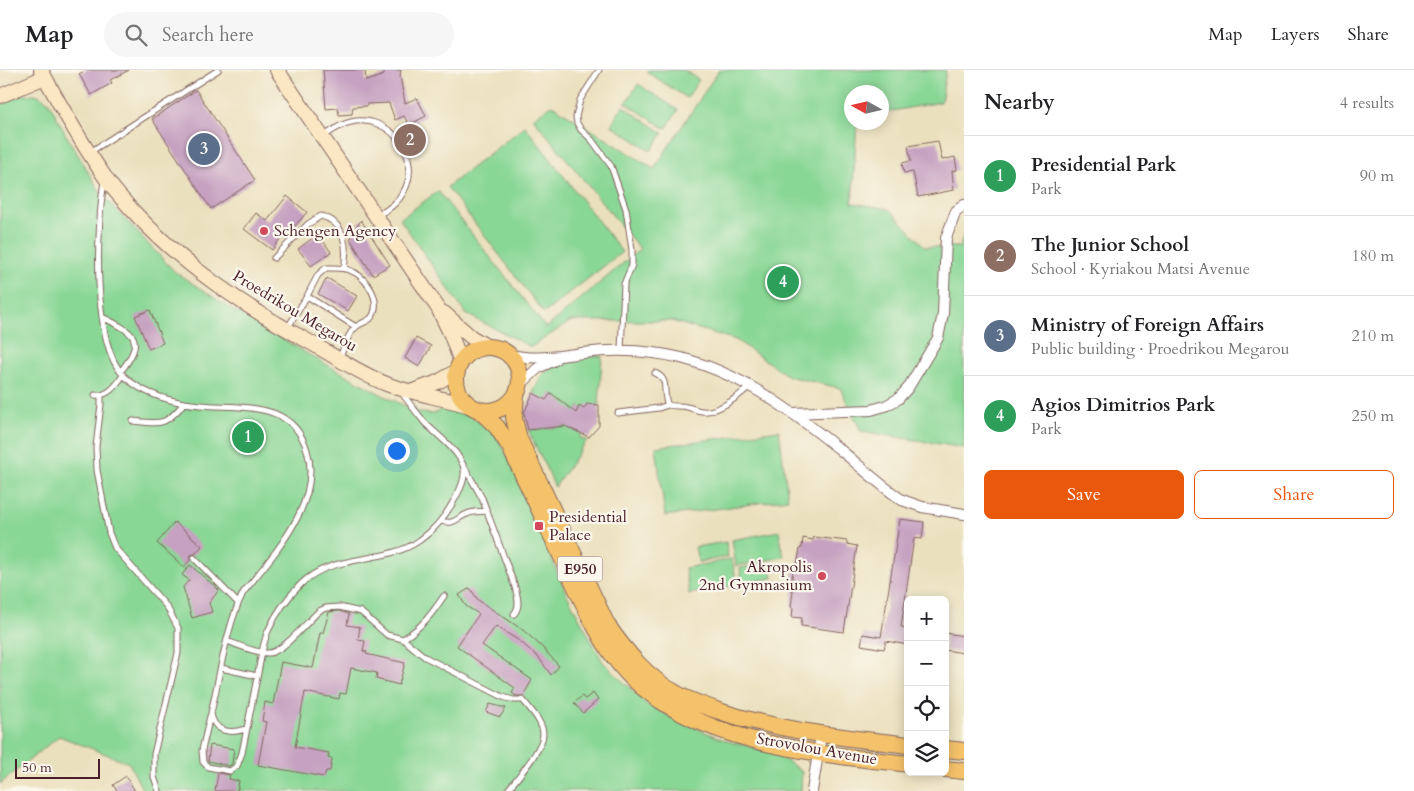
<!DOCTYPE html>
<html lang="en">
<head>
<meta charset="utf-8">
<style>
	:root { --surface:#fff; --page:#f6f6f6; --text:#202124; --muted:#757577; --line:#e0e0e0; --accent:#ea580c }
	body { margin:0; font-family:Cardo,serif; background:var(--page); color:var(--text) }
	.controls { position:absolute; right:15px; bottom:15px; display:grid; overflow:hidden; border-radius:8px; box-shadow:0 2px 12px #0003 }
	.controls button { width:45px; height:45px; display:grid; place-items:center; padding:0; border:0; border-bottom:1px solid var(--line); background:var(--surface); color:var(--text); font:25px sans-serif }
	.compass { position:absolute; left:844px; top:15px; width:45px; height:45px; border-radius:50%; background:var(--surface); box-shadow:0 2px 12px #0003; rotate:278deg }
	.scale { position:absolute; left:15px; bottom:12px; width:85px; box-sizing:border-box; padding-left:5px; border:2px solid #4a1f2b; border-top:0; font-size:14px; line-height:18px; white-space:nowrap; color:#4a1f2b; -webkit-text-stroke:4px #fbf7ec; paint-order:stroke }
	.you { position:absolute; left:396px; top:380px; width:18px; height:18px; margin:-12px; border:4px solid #fff; border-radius:50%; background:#1a73e8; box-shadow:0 0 0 8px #1a73e833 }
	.badge { display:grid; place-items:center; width:32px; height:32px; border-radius:50%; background:var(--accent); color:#fff; font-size:16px; font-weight:700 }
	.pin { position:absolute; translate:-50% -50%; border:2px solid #fff; box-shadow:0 1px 5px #0006 }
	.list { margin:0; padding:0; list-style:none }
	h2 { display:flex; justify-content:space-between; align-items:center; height:65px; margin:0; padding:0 20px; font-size:21px }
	h2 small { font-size:16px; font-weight:400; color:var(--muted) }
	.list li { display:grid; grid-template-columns:32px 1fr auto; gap:15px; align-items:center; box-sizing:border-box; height:80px; padding:0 20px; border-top:1px solid var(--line) }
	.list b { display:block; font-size:19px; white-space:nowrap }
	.list p { margin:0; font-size:16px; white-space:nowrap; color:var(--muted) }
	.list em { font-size:16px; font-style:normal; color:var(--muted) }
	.actions { display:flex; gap:10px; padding:15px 20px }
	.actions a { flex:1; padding:11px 0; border:1px solid var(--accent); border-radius:8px; text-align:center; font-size:18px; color:var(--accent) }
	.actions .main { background:var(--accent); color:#fff }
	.icon { flex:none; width:28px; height:28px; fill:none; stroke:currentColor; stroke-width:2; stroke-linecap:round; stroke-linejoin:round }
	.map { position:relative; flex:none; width:964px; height:721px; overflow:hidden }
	header { display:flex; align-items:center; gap:30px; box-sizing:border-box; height:70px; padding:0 25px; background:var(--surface); border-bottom:1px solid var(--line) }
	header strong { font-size:24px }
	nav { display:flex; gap:28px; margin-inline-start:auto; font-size:18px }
	.search { width:350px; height:45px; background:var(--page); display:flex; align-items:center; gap:12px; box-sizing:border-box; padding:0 18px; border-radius:28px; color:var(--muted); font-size:19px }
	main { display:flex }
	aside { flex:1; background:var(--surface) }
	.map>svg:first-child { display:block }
</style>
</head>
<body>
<header>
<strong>Map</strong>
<div class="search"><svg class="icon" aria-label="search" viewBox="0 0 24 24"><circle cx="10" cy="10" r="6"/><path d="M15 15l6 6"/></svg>Search here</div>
<nav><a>Map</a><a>Layers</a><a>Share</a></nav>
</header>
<main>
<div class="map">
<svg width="964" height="721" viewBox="0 0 964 721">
	<rect width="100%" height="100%" fill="#fbf7ec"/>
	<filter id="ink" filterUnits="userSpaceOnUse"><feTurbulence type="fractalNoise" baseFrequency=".02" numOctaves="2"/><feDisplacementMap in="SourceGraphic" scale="10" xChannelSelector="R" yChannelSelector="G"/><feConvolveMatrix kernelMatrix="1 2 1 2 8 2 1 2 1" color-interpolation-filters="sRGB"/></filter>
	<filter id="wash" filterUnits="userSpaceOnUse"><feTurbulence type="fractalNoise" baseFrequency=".0096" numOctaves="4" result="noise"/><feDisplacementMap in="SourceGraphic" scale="20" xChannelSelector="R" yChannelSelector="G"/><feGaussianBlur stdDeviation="1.12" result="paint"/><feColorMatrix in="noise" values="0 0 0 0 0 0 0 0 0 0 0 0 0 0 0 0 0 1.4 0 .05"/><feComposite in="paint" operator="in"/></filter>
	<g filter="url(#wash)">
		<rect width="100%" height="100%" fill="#ebe0bd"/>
		<path fill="#89d795" stroke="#6a7b60" d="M648,0h36l15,10 -12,18 -40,-26z
			M719,0h227l-5,32 -59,11v-21h-30v30l5,1 -5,80 37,6 36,38h35l4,-13v214l-103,-17 -21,-43 -52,-12 -52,-36 -64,-19h-101l-40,26 -65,-33 -66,-95 38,-28 108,137 94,-79 -107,-131 19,-13 102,64z
			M638,14l40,26 -12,19 -40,-26z
			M36,24l13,8 17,33 36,60 73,77 58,38 80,47 75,41 33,15 13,1 11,-7 16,4 30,17 11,17 24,53 41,97 36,67 43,42 37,19 44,18 49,12 26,19 -1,19h-658l-14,-28 -70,-27 -59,48v-679l21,-10z
			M623,36l40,27 -12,18 -40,-26z
			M525,56l97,126 -78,61 -97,-126z
			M586,286h16l-3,49h-12l-3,4 -5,-3 -4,7 -24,-20 -5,8 -13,-8 9,-18 11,-10z
			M572,356l-1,3 11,5 -2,4 7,2 -32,47 -27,-57z
			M779,360l9,69 -123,17 -9,-69z
			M779,461l5,26 -48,9 -4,-26z
			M726,472l2,15 -30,5 -3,-15z
			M732,489l5,26 -48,9 -4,-26z
			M770,493l3,15 -31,5 -2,-15z"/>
		<g id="blocks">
			<path fill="#c6a1c1" d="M86,0h43l-19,10 2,3 -21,12 -12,-21z
				M323,0h42l1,11 18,-6v-5h17l-1,6 5,27 12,-5 9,18 -17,9 -5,-9 -9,4 -6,-17 -22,1v2l-14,1 -1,7 -13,1 -1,-7 -12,1z
				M196,20l59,90 -44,29 -59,-90z
				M938,71l4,19 13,-3 2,13 -5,1 2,19 -36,7 -5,-25 -9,1 -2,-10 9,-2 -3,-15z
				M287,126l20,16 -12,14 -3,-3 -20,27 -28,-21 12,-16 11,8z
				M361,150l29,45 -17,10 -23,-36z
				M318,164l13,18 -20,14 -13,-17z
				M327,208l30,18 -9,15 -30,-17z
				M150,240l13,33 -14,6 -14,-33z
				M416,268l15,8 -12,21 -14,-9z
				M533,323l13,7 5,-7 25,20 3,-7 5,3 3,-5 12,1v21l-10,11 -24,-11 -37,4 -4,-17z
				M900,449l24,3 -2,17 -8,-1 -13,89 7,1v17l-22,-4 -2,8 -23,-4 2,-11 18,3z
				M175,452l27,24 -7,8 -4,1 -1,5 -6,7 -27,-24z
				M814,467l33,4v3l10,2 -13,86 -43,-6 1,-8 -10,-1 1,-9 -2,-1 2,-17h-3l4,-25h3l3,-17h2l1,-10 10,2z
				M190,495l29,25 -10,13 3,9 -20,6 -9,-31 6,-7 -7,-5z
				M470,518l8,12 45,30 19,17 17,19 -8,9 -12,-17 -18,-16 -25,-16 -14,19 50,35 -9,16h-7l-4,-3 3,-5 -58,-42 22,-32 -13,-8 -7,-11z
				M339,541l10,3 -2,11 13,2 -2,13 7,1 -2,10 4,1 -1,2 39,9 -6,22 -23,-6 1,-6 -26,-5 -5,26 -6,-1 -1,6 -34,-7 -10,55 34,6 -1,5 4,1 -2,12h-4l-2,6 -66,-12 8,-43 -4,-1 3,-19 8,2 8,-42 32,6 7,-35h3l6,-21z
				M945,563l19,3v17l-19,-3z
				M593,623l5,7 -15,13 -9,-10 8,-7 3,3z
				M490,634l16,4 -6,9 -14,-5z
				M210,675l24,4 -2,15 -3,2 -21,-5z
				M218,703l12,2 -1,4 10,2 -2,10h-22z
				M126,706l9,15h-18l-4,-6z"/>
		</g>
	</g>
	<g filter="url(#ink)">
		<use href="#blocks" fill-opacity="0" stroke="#82635e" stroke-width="1"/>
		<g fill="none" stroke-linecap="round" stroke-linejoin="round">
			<g stroke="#82635e" stroke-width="7">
				<path id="lane" d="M599,0l-19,30 -4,17 1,6 4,7 10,9 20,27 15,43 6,41v15l-8,19 -3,66
					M324,66c9,-6 17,-12 27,-14 39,-9 73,36 52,71 -6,11 -15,17 -25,22
					M90,82l128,-82
					M104,111c-7,44 -13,162 20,195 19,19 51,27 77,29 41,4 91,-5 106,45 16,53 -34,105 -64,143 -17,35 -23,81 -32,120 2,19 20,22 36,15
					M274,188l34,-34 13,-8c24,6 27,31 23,53
					M307,226l49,31
					M102,247c31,15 45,21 19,54
					M287,259l20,-33 11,-21 8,-7c7,0 16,-1 23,2 15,5 31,26 25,43 -3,9 -11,8 -18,14 -8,6 -12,21 -16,30
					M655,303c16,7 6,19 13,32 7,2 13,0 19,2 6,1 10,4 15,4 16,2 37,-15 48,-25
					M95,325c13,2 22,-10 28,-20
					M101,325v9l-5,43 1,23 12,63 6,15 52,59 11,21v25l-24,101v23l5,14
					M618,343l41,-5 9,-3
					M133,351c28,3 33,5 51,-18
					M465,398l17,30 33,89c2,9 6,19 -1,27
					M441,451c14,4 14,-2 26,-7 6,-3 13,-2 20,-3
					M194,488l44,45
					M403,569c19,-12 28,-24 41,-43
					M227,571c11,4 31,13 42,12 14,-1 39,-32 50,-42l7,-3 13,-1 22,5 26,23 16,4 22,18 78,40 10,3h10c7,9 20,22 20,34 0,15 -26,44 -36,57
					M221,598l36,8
					M210,646l-8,34 1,12 5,5 22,4 7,-5 5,-13c5,-25 10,-50 15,-75 3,-15 5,-32 11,-47 8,-18 19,-33 33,-47 32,-32 85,-19 119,-44 16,-11 27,-26 36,-43 5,-9 11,-21 7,-32 -7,-17 -25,-29 -38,-42 -8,-10 -16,-20 -23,-30"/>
			</g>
			<g stroke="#82635e" stroke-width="12">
				<path id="street" d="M508,284c26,7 48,2 75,-1 23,-3 48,-3 71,0 75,9 139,58 195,104 17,15 34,30 53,43l20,7 42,7
					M520,315l18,-17 17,-8
					M792,343l79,-3 14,-4 13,-7 10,-11 30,-50 5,-24 3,-76 10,-27 8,-6
					M812,721l9,-56"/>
			</g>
			<g stroke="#82635e" stroke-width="16">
				<path id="secondary" d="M41,0c20,37 40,73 64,107 8,13 19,24 29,35 50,54 108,93 172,128 27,15 54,34 83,45 26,9 54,13 81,21
					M277,0l161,238 13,27 10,27
					M0,26l45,-19
					M444,243l27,24 17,10
					M413,321l25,-9 20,-12"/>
			</g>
			<g stroke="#82635e" stroke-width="18">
				<path id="primary" d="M456 309a32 32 0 1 1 64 0a32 32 0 1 1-64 0Z
					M516,326l-2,22 5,21 88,186c19,27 40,53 70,69 12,7 26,11 39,16 62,21 127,27 192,35
					M479,340l18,17 13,20 79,168c12,22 24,45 43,63 70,67 184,75 276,86
					M945,679l19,2
					M945,699l19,2"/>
			</g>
			<use href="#lane" stroke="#fff" stroke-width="5"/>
			<use href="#street" stroke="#fff" stroke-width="10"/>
			<use href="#secondary" stroke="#fbe7c3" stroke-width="14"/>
			<use href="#primary" stroke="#f4c26a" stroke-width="16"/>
		</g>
	</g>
	<g fill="#d1495b" stroke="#fbf7ec" stroke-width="2">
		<circle cx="264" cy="161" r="5"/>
		<rect x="534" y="451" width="10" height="10" rx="2.5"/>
		<circle cx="822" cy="506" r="5"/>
	</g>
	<g text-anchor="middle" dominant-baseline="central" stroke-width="4.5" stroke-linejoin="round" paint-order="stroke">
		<rect fill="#fbf7ec" stroke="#7f6065" stroke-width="1" x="557.5" y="486.5" width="45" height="25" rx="4"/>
		<g font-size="15" font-weight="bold" fill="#4a1f2b">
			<text x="580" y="499">E950</text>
		</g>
		<g font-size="16" fill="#4a1f2b" stroke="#fbf7ec" text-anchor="start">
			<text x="274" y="161">Schengen Agency</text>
			<text x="549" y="447">Presidential<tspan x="549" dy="18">Palace</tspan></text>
			<text x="812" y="497" text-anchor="end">Akropolis<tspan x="812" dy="18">2nd Gymnasium</tspan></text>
		</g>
		<g font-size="16" fill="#4a1f2b" stroke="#fbf7ec">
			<text transform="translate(295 241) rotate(31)">Proedrikou Megarou</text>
			<text transform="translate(817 679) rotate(10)">Strovolou Avenue</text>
		</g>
	</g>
</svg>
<div class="controls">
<button>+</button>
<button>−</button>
<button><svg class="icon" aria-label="locate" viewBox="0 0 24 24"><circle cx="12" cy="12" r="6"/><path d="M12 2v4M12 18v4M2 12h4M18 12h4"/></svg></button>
<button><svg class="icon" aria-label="layers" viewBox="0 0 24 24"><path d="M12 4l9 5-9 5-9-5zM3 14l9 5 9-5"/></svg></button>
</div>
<svg class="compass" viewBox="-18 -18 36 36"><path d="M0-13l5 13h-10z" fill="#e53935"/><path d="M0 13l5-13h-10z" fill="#757577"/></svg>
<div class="scale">50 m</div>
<div class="you"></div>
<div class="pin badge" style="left:248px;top:367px;background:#2e9e5b">1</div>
<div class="pin badge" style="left:410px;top:70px;background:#8d6e63">2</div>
<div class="pin badge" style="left:204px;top:79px;background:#5c6f8a">3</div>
<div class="pin badge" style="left:783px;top:212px;background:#2e9e5b">4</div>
</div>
<aside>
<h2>Nearby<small>4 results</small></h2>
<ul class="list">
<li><span class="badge" style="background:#2e9e5b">1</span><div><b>Presidential Park</b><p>Park</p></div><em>90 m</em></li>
<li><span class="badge" style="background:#8d6e63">2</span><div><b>The Junior School</b><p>School · Kyriakou Matsi Avenue</p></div><em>180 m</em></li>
<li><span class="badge" style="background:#5c6f8a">3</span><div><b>Ministry of Foreign Affairs</b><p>Public building · Proedrikou Megarou</p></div><em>210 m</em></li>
<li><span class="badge" style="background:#2e9e5b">4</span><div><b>Agios Dimitrios Park</b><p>Park</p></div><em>250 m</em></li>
</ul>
<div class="actions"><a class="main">Save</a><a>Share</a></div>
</aside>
</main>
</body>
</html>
